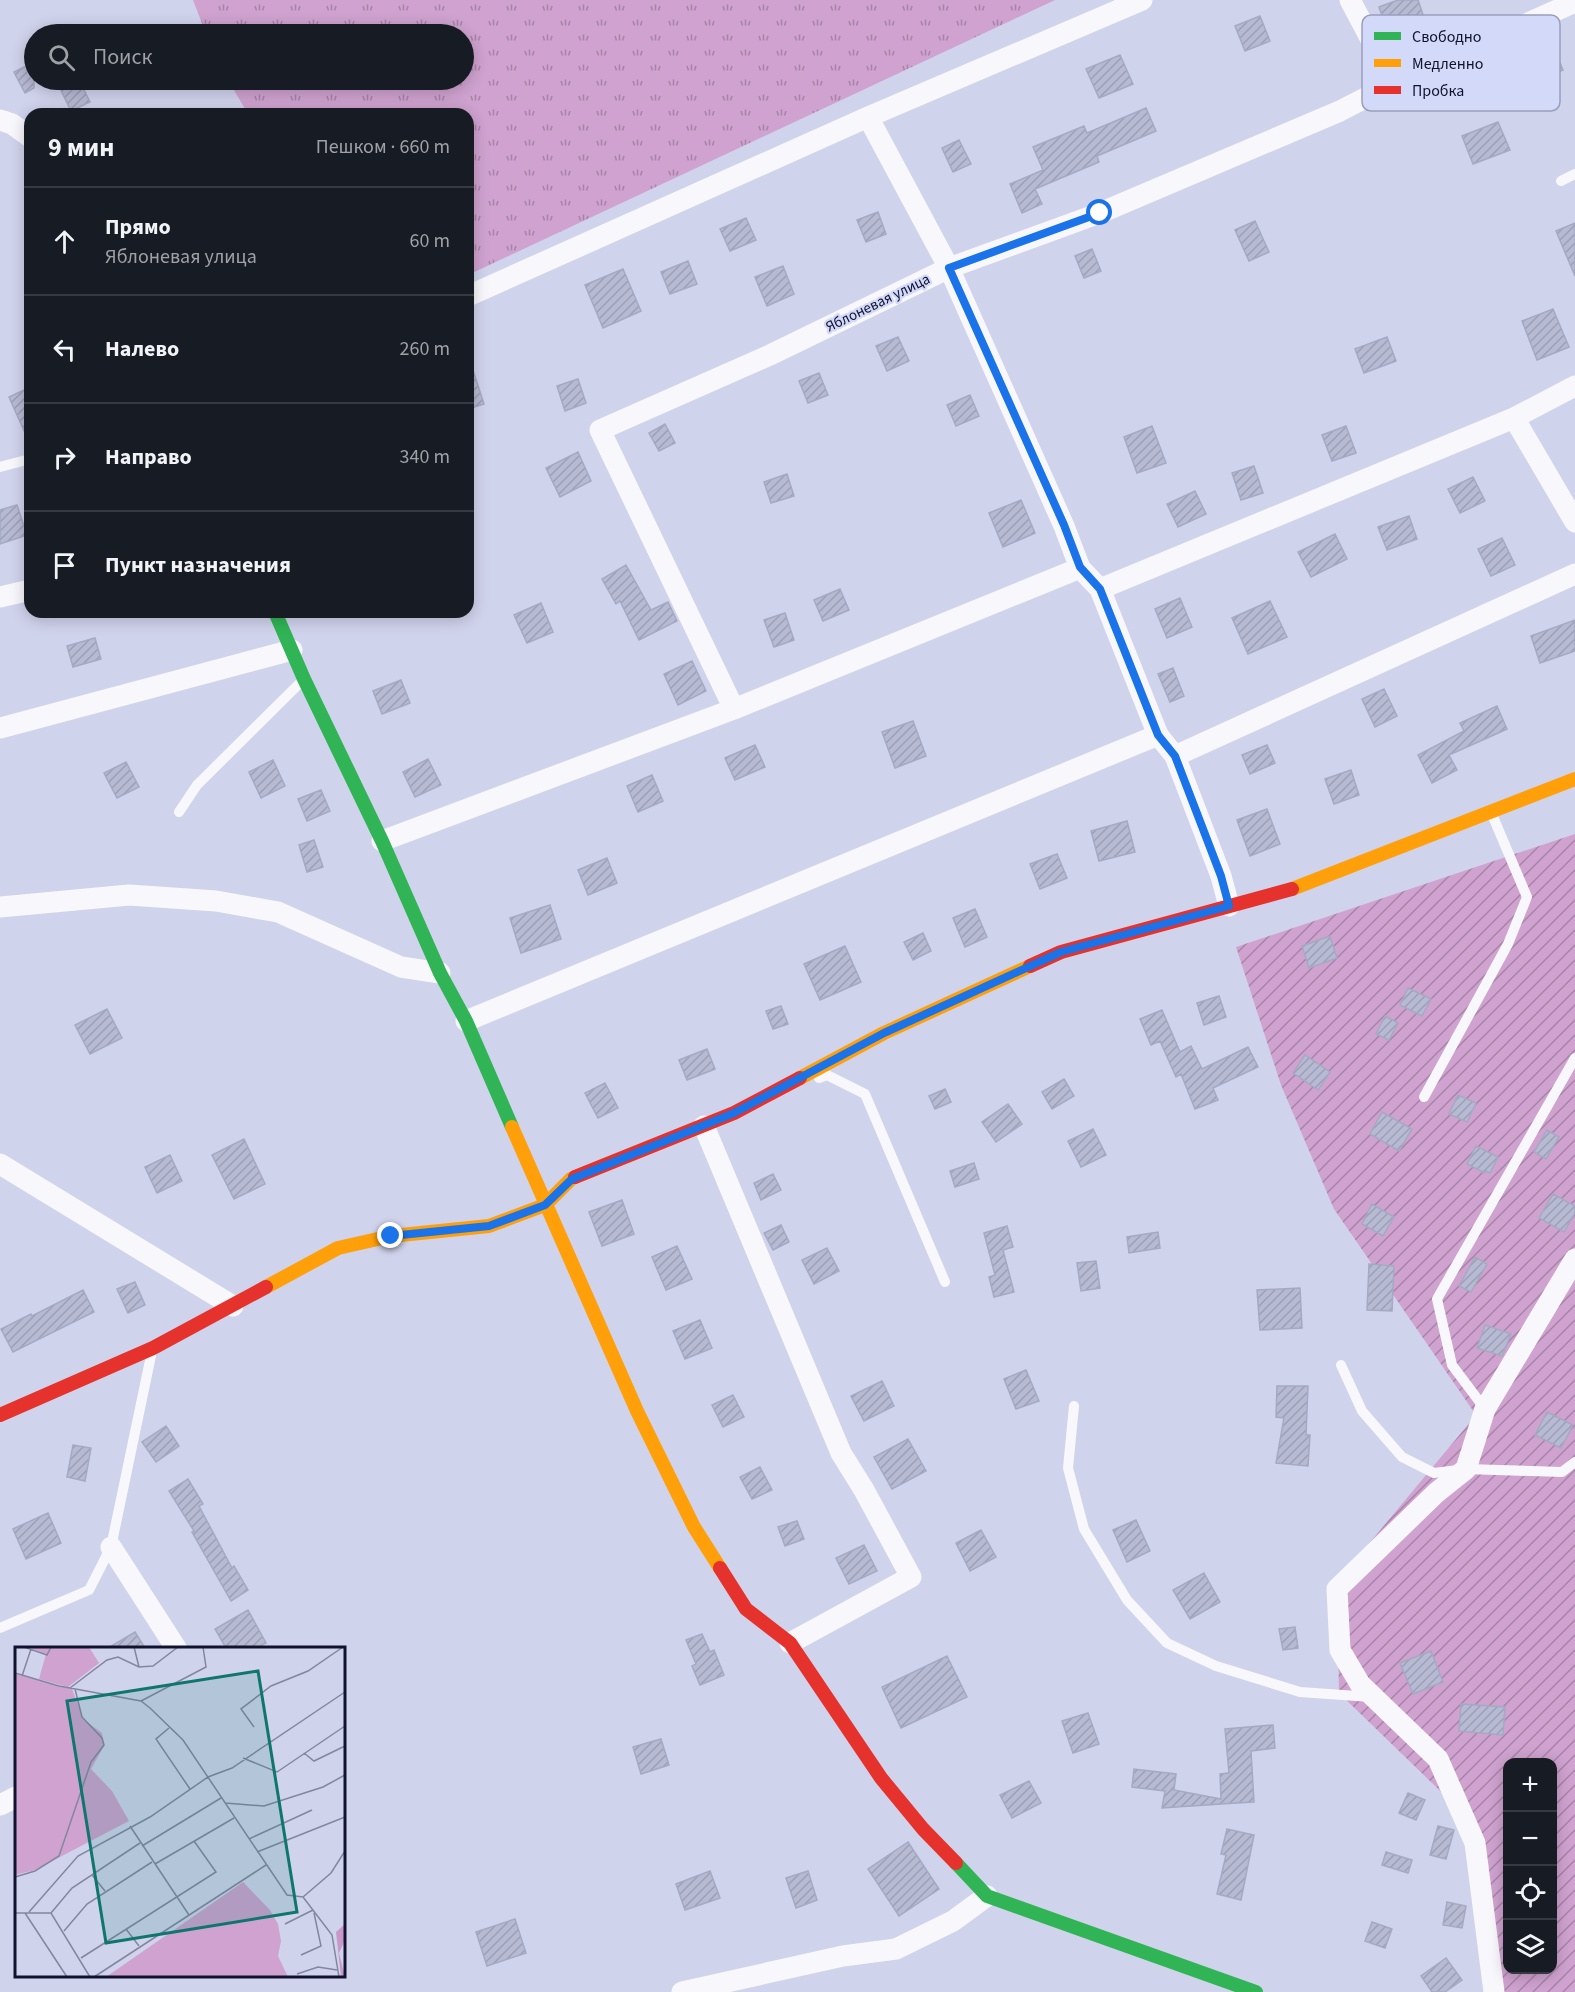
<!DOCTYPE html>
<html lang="ru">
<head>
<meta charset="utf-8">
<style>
	:root { --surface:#171b24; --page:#20242c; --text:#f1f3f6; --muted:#9ea1a6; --line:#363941 }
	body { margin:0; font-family:"Source Sans 3",sans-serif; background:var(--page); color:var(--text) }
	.controls { position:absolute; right:18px; bottom:18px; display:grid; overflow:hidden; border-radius:12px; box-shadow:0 3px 15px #0003 }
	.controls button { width:54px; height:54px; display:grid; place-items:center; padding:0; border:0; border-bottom:2px solid var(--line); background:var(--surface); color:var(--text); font:30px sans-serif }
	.stop { position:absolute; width:18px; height:18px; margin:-14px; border:4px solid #1a73e8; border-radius:50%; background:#fff }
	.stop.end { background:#1a73e8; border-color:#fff; box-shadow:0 2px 6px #0008 }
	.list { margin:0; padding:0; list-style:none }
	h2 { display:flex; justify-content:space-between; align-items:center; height:78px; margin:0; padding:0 24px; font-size:26px }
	h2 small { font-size:20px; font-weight:400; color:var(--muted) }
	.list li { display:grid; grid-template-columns:39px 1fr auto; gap:18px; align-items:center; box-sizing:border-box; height:108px; padding:0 24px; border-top:2px solid var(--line) }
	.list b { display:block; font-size:22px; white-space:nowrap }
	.list p { margin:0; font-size:20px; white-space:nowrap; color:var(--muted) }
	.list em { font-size:20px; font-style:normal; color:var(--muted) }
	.icon { flex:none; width:33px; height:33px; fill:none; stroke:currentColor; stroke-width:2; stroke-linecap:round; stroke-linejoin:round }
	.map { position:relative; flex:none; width:1575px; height:1992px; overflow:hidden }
	.search { position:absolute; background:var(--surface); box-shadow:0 3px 15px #0003; left:24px; top:24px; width:450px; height:66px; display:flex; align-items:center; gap:15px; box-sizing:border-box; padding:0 21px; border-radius:33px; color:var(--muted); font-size:22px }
	.panel { position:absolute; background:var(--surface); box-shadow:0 3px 15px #0003; left:24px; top:108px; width:450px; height:510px; border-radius:18px }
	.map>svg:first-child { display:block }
</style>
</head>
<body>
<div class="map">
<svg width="1575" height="1992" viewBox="0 0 1575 1992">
	<defs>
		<pattern id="grass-tufts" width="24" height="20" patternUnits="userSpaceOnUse" patternTransform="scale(1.5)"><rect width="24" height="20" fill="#cfa2cf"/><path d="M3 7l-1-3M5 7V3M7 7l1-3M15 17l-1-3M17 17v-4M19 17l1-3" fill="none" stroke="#a783a8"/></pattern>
		<pattern id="garden-furrows" width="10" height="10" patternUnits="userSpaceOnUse" patternTransform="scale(1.5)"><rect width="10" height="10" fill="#cfa2cf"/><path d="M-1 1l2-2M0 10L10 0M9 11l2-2" fill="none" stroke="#a783a8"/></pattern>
		<pattern id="building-hatch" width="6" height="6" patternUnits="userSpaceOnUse" patternTransform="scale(1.5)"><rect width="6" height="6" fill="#b7bad3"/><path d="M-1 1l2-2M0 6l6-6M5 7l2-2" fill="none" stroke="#9c9fb5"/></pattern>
	</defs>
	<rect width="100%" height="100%" fill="#d0d3ec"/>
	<path fill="url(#grass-tufts)" d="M193,0h862l-587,275v-161h-220l-20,-34h236v-46h-258z"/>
	<path fill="url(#garden-furrows)" fill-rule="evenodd" d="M1575,834v1158h-74l-38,-179 -124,-120 -2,-111 139,-167 -142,-206 -53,-124 -45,-138zM1508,1762h44v208h-44z"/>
	<path fill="url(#building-hatch)" stroke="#a6a9c2" stroke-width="1.5" d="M1398,0h20l9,26 -37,13 -11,-32z
		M1260,16l10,25 -25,10 -10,-25z
		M1550,38l13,32 -26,11 -13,-32z
		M1120,55l13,29 -34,14 -13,-29z
		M34,62v26l-9,5 -11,-21z
		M56,80h23l11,22 -19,9z
		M1146,108l10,23 -59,25 2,6 -64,27 7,15 -20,9 -12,-29 33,-14 -10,-23 51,-21 3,7z
		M1498,122l12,28 -37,14 -11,-28z
		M959,140l12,24 -18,8 -11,-24z
		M878,212l8,22 -20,8 -9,-22z
		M746,218l10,22 -26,11 -10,-22z
		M1255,221l14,31 -20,9 -14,-31z
		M1575,223v53l-19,-45z
		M1092,249l9,22 -17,7 -9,-22z
		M688,261l9,23 -27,10 -9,-22z
		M783,266l11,28 -27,12 -12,-29z
		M623,269l18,42 -38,17 -18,-43z
		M1553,309l16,38 -32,13 -15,-39z
		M898,337l11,24 -22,10 -11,-25z
		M1387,337l9,24 -32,12 -9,-24z
		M471,364l13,40 -16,5v-44z
		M819,373l9,22 -20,8 -9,-22z
		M578,379l8,24 -21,8 -8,-25z
		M26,389l4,9v46l-21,-47z
		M970,395l9,21 -23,10 -9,-21z
		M665,424l10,19 -16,8 -10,-18z
		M1152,426l14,37 -29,10 -13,-36z
		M1346,426l10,27 -24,8 -10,-26z
		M578,452l13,29 -31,16 -14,-29z
		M1254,466l9,27 -22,7 -9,-27z
		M787,474l7,22 -23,7 -7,-21z
		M1473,477l12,24 -25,12 -12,-24z
		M1195,491l11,23 -28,13 -11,-23z
		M1021,500l14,33 -32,14 -14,-34z
		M17,505l10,30 -27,9v-34z
		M1409,516l8,23 -30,11 -9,-23z
		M1335,534l12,25 -36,18 -13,-25z
		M1502,538l13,27 -24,11 -13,-27z
		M626,565l25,45 17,-8 9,19 -38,19 -19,-39 -4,3 -14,-25z
		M840,589l9,21 -26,11 -9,-21z
		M1180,598l12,29 -25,11 -12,-29z
		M1270,601l17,36 -39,17 -16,-36z
		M541,603l12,29 -26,11 -13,-28z
		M785,613l9,27 -20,7 -10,-27z
		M1575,620v31l-35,12 -9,-27z
		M95,638l6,21 -28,8 -6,-21z
		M692,661l14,30 -28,14 -14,-31z
		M1173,668l11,28 -14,6 -12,-28z
		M401,680l9,23 -28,11 -9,-23z
		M1384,689l13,27 -22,11 -13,-28z
		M1497,706l10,23 -58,26 8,15 -25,13 -14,-28 46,-24 -4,-8z
		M913,721l13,35 -31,12 -13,-36z
		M755,745l10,22 -30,13 -10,-22z
		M1267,745l8,18 -25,11 -8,-19z
		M428,759l13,26 -26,12 -12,-25z
		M273,760l12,26 -24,12 -12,-26z
		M126,762l13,25 -22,11 -13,-25z
		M1351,770l8,25 -25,9 -9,-25z
		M652,775l11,26 -25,11 -11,-26z
		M321,790l9,21 -23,10 -9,-22z
		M1267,809l13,35 -30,12 -13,-36z
		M1127,821l8,31 -36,9 -8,-30z
		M314,840l9,27 -16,5 -8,-27z
		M1057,854l10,24 -27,11 -10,-25z
		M607,858l10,25 -29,12 -10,-25z
		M550,905l11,34 -40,14 -11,-35z
		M975,909l12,28 -22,10 -12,-29z
		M923,933l8,18 -18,9 -9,-18z
		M1330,936l7,22 -28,10 -7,-22z
		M845,946l16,36 -41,18 -16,-36z
		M1408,988l23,11 -9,17 -22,-11z
		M1219,996l7,21 -22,8 -7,-22z
		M781,1006l7,18 -15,5 -7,-18z
		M107,1009l15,29 -32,16 -15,-29z
		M1162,1010l18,42 11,-6 11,23 46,-22 10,20 -45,21 5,12 -23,9 -14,-35 -5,3 -16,-36 -9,4 -11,-26z
		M1385,1016l13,7 -9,17 -13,-6z
		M707,1049l8,20 -28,11 -8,-20z
		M1305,1055l25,17 -12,18 -25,-17z
		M1064,1079l10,17 -22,13 -10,-17z
		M605,1083l13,25 -20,10 -13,-25z
		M945,1089l6,13 -16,7 -6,-13z
		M1458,1095l18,8 -9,19 -18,-8z
		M1008,1104l14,20 -26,18 -14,-20z
		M1382,1112l30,17 -13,22 -29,-17z
		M1093,1129l13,26 -25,12 -13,-26z
		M1547,1130l12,7 -13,22 -12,-7z
		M244,1139l21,45 -31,15 -22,-44z
		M1476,1146l22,11 -8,16 -4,-2 -1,2 -18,-9z
		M170,1155l12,26 -25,12 -12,-26z
		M974,1163l5,16 -24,8 -5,-16z
		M773,1174l8,16 -20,10 -7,-17z
		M1553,1194l22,12v7l-11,19 -25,-14z
		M622,1200l12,34 -32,12 -13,-34z
		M1372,1204l22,13 -11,19 -21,-12z
		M781,1225l8,17 -16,8 -9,-17z
		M1007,1226l6,21 -10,3 11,42 -20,5 -5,-20 6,-2 -11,-42z
		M1158,1232l2,16 -31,5 -2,-16z
		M677,1246l15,33 -26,11 -14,-33z
		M827,1248l12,23 -25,13 -12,-24z
		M1475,1257l12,7 -16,28 -12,-6z
		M1096,1261l4,27 -19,3 -4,-28z
		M1369,1264l25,2 -2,45 -25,-1z
		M135,1282l10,23 -17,8 -11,-24z
		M1300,1288l2,40 -42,2 -3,-40z
		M83,1290l11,22 -81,40 -12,-23 30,-15 1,2z
		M700,1320l12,28 -27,11 -12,-28z
		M1485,1325l26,9 -9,22 -25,-8z
		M1026,1370l13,31 -23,8 -12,-30z
		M882,1381l12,25 -30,15 -13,-25z
		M1277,1386h31l-2,49h4l-2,31 -32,-3 8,-45 -8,-1z
		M733,1395l11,22 -21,10 -11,-22z
		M1547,1412l26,13 -12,23 -26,-13z
		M166,1426l13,20 -23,16 -14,-20z
		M908,1439l18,32 -34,18 -18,-32z
		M73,1445l18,3 -6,33 -18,-4z
		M760,1467l12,23 -20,9 -12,-22z
		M188,1479l15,25 -4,2 33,62 2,-2 14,24 -17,11 -39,-69 2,-1 -25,-40z
		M48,1513l13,30 -35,16 -13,-30z
		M1136,1520l14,31 -23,11 -14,-32z
		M797,1521l7,18 -19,7 -7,-19z
		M981,1530l15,27 -26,14 -14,-28z
		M864,1545l13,26 -28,13 -13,-26z
		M1204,1573l16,29 -30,17 -17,-29z
		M248,1610l18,33 -10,5h-30l-11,-19z
		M1295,1627l3,21 -15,2 -4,-21z
		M135,1632l10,16h-37z
		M702,1634l8,18 4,-2 10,25 -24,10 -8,-19 4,-2 -10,-24z
		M1431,1651l12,31 -30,12 -13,-31z
		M947,1656l20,41 -66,31 -19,-41z
		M1461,1704l44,3 -2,28 -44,-4z
		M1088,1713l11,31 -26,9 -11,-32z
		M1273,1725l2,23 -24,3 3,51 -33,2v-2v2l-59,4 3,-17 -33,-4 2,-18 42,5 -2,16 47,9 -1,-25 9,-1 -4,-44z
		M661,1739l8,26 -28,9 -8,-27z
		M1029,1781l12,22 -29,15 -12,-23z
		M1408,1793l17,7 -9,20 -17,-7z
		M1438,1826l16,4 -8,29 -16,-4z
		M1227,1829l27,6 -13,65 -24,-6 9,-39 -5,-1z
		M908,1842l31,47 -40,27 -31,-47z
		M1386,1852l26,8 -4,13 -26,-8z
		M710,1871l10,27 -35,12 -9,-26z
		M808,1871l9,29 -21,8 -10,-30z
		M1447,1902l19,4 -4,22 -19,-3z
		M515,1919l11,34 -39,13 -11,-34z
		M1372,1922l20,7 -7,19 -20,-7z
		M1446,1958l16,22 -17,12h-13l-11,-16z"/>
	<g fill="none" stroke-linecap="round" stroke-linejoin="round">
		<path stroke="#f8f8fc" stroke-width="10" d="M1561,181l14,-7
			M0,467l30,-8
			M179,812l18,-27 105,-104
			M819,1078l8,-3 38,19 80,188
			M1424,1097l84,-153 19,-47 -36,-85
			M1341,1365l21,46 40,46 32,16 32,-4 96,3 13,-10
			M1074,1406l-6,62 16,61 43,71 40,43 49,23 84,26 71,5
			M1485,1409l-33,-44 -15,-66 138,-241
			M0,1628l89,-38 22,-43 41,-196"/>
		<path stroke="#f8f8fc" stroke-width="21" d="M1350,0l44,83
			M868,117l81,151 115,258 16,42 20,21 58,146 17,21 46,120 8,30
			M0,120l12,4 18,13
			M468,296l400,-179 274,-117
			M1514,418l61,104
			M1100,589l414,-171 61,-32
			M0,597l30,-7
			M734,709l-134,-279 170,-75 179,-87 151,-55 240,-102 54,-28 181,-81
			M0,728l292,-78
			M1175,756l400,-182
			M382,841l352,-132 346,-141
			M0,907l129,-12 87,6 62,11 123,55 39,6
			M466,1021l692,-286
			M704,1126l137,327 23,37 47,87 -121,66
			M0,1164l233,142
			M111,1547l65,101
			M0,1805l16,-8
			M682,1992l161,-36 53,-7 57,-28 34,-25
			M1494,1992l-19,-149 -37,-84 -78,-75 -20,-34 -3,-61 99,-96 30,-24 19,-60 90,-150"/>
		<path stroke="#30b455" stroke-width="14" d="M275,612l29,67 78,162 58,132 26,48 46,106
			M956,1863l31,33 269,96"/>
		<path stroke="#ff9f0a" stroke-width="14" d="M1292,889l283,-110
			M800,1078l84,-45 146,-67
			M512,1127l125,284 57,116 26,41
			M266,1287l72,-39 53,-12 98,-10 56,-21 26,-26 4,-2"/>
		<path stroke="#e5322d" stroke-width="14" d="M1030,966l31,-14 231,-63
			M575,1177l159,-64 66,-35
			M0,1415l153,-67 113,-61
			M720,1568l26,41 44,34 91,135 42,51 33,34"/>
	</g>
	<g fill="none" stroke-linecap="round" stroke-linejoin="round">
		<path stroke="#1a73e8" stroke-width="8" d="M391,1236l98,-10 56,-21 27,-26 162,-66 150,-80 177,-81 168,-46 -8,-30 -46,-120 -17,-21 -58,-146 -20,-22 -16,-42 -115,-257 151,-55"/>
	</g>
	<g text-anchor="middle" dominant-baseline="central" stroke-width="4.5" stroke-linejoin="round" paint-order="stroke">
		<g font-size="15" fill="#11132e" stroke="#d3d9f8">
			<text transform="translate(878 303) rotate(-26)">Яблоневая улица</text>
		</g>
	</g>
	<g transform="translate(15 1647)">
		<rect width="330" height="330" fill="#d0d3ec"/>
		<path d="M228,235l27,28 8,14 3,17 -3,15 10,21h-182z" fill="#cfa2cf"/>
		<path d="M330,277v16l-6,13 6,24h-4l-5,-45z" fill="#c998c9"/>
		<path d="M13,0h61l10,16 -31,24 -29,-8 7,-25zM0,27l57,15 12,31 18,13 2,13 -13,23 21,22 17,30 -94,49 -20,5z" fill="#cfa2cf"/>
		<path fill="none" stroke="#8486a0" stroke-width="1.5" d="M9,0l23,8 4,-8M119,0l5,20M0,26l44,13 82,15 9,7 33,32 104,155 16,2 28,-24 14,-22M7,29l9,-27M55,41l37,-28 11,-3 21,10 14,-1 25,-19M126,54l65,-34 -3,-20M239,80l-13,-18 30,-23 37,-15 35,-24M154,81l-13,11 34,50M289,106l10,8 31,-15M228,111l34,14 68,-46M210,156l39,3 59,-19 22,-12M115,179l59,89M234,192l63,-29M127,199l79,-48M242,205l88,-35M140,217l79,-46M77,228l13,16M0,230l20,-6 24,-15 32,-94 13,-17 -2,-7 -20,-21 -7,-28M288,250l29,38 7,42M14,265l49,-56 72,-39 58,-40 24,-9 113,-76M0,266h36l39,64M10,266l42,64M36,266l21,-25 68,-45M270,277l28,-14M111,282l13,17M49,284l23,-27 65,-42M286,308l20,-9 -7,-33M66,311l135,-86 -22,-31M282,327l21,-7 19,3M79,330l172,-112"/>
		<path fill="#0f766e" fill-opacity="0.15" stroke="#0f766e" stroke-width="3" d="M243,24l39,241 -191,31 -39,-242z"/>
		<rect width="330" height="330" fill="none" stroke="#11132e" stroke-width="3"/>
	</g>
	<rect x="1362" y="15" width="198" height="96" rx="9" fill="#d3d9f8" stroke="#999ebb" stroke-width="1.5"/>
	<rect x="1374" y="32" width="27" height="8" fill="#30b455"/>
	<rect x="1374" y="59" width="27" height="8" fill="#ff9f0a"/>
	<rect x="1374" y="86" width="27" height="8" fill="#e5322d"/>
	<g font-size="16" fill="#11132e">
		<text x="1412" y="42">Свободно</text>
		<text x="1412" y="69">Медленно</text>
		<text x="1412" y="96">Пробка</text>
	</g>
</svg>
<div class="controls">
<button>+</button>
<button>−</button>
<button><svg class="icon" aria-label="locate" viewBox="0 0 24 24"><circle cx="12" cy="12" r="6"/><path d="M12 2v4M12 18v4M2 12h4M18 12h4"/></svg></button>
<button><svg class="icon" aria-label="layers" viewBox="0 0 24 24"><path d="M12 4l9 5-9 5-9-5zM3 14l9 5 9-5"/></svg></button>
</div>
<div class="stop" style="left:1100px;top:213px"></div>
<div class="stop end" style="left:391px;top:1236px"></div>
<div class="search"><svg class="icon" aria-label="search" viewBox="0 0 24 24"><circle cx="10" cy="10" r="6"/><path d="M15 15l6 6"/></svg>Поиск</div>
<section class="panel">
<h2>9 мин<small>Пешком · 660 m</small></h2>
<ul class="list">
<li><svg class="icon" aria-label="ahead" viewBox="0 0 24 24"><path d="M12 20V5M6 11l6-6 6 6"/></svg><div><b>Прямо</b><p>Яблоневая улица</p></div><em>60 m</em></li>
<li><svg class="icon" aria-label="left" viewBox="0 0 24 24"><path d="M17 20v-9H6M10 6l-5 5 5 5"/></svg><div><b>Налево</b></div><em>260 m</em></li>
<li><svg class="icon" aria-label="right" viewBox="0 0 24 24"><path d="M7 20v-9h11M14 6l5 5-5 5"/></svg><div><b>Направо</b></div><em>340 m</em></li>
<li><svg class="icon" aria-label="arrive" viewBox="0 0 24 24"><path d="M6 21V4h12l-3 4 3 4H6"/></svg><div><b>Пункт назначения</b></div></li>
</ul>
</section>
</div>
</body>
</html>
